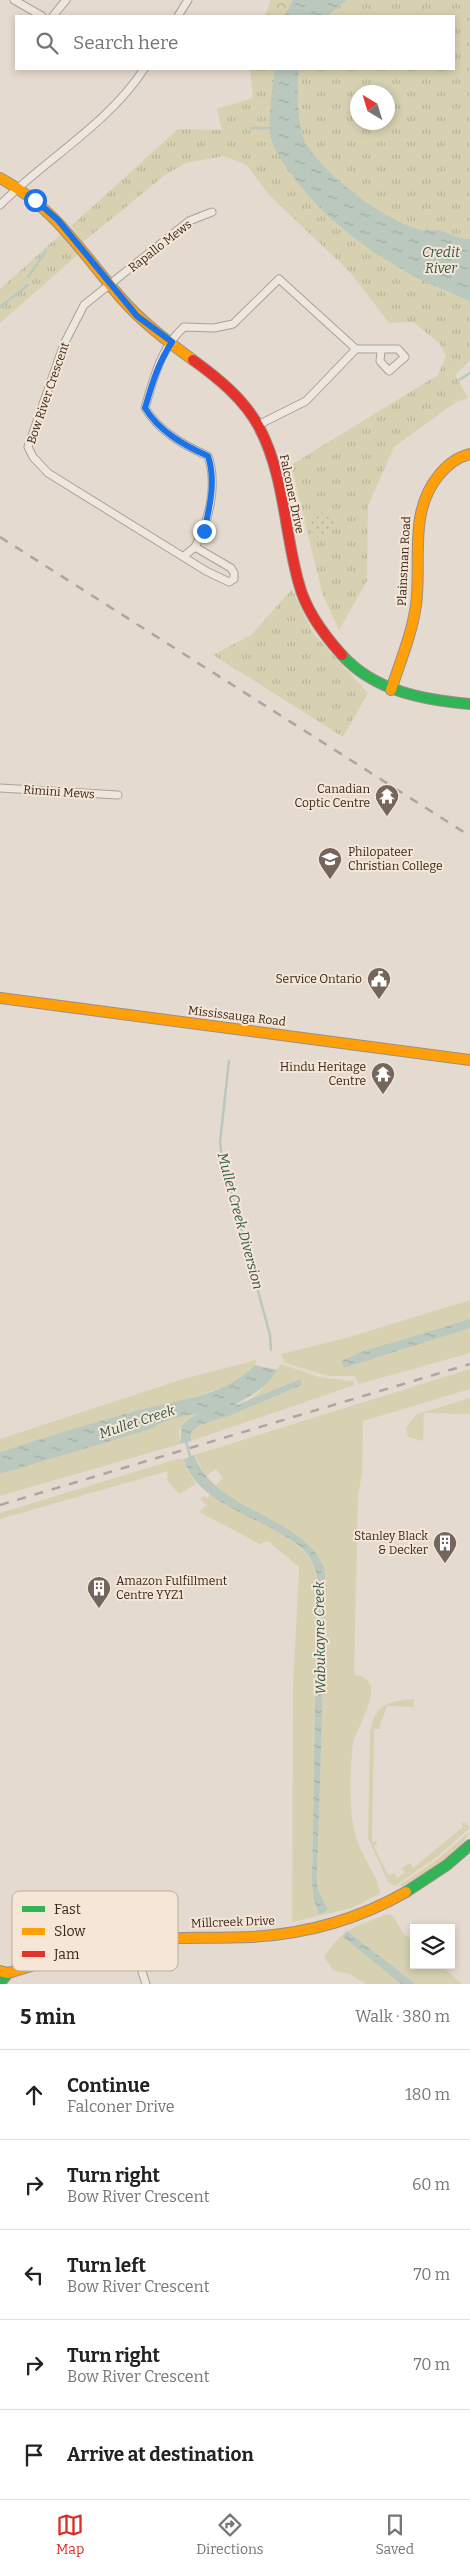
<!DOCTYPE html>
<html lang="en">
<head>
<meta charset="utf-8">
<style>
	:root { --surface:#fff; --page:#f6f6f6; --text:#222; --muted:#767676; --line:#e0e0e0; --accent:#d93025 }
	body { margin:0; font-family:Bitter,serif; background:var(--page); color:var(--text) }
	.controls { position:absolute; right:15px; bottom:15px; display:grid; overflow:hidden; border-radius:0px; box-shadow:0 2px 8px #0003 }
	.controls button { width:45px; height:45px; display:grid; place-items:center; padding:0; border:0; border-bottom:1px solid var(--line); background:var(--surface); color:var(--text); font:25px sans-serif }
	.compass { position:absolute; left:350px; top:85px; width:45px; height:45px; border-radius:50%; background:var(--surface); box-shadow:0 2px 8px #0003; rotate:322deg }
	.stop { position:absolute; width:15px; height:15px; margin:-11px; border:4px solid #1a73e8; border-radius:50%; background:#fff }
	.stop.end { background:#1a73e8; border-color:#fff; box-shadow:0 1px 5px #0008 }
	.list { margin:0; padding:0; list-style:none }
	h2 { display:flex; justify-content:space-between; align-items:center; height:65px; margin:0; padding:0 20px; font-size:21px }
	h2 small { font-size:16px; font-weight:400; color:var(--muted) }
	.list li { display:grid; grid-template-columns:32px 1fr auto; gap:15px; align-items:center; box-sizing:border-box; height:90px; padding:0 20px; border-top:1px solid var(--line) }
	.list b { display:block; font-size:19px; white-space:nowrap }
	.list p { margin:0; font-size:16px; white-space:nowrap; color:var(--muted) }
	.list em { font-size:16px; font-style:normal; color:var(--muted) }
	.icon { flex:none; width:28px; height:28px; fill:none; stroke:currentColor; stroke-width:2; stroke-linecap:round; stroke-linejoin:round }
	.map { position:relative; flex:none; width:470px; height:1984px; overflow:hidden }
	.search { position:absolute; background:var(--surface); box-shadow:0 2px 8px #0003; left:15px; right:15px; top:15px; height:55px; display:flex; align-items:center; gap:12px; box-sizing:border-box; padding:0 18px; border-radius:0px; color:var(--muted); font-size:19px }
	.sheet { height:515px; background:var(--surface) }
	nav { display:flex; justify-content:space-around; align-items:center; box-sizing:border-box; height:70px; border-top:1px solid var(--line); background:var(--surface); font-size:14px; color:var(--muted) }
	nav a { display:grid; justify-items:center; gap:2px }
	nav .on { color:var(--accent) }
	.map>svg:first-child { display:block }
</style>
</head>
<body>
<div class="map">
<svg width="470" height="1984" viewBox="0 0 470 1984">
	<defs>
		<pattern id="forest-crowns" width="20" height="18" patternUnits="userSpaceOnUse" patternTransform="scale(1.25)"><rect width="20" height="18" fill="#d7d1b2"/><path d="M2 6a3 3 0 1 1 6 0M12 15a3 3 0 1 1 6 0" fill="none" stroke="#b9b399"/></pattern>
		<pattern id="park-tufts" width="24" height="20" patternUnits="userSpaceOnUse" patternTransform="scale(1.25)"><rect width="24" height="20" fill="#d7d1b2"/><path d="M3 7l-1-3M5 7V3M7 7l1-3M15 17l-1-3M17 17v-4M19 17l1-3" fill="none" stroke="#b9b399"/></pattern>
		<pattern id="garden-dots" width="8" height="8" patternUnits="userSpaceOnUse" patternTransform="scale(1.25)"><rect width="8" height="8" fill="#d7d1b2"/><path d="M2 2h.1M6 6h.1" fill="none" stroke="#b9b399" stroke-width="1.8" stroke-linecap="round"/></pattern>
		<pattern id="water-ripples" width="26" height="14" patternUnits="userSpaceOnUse" patternTransform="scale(1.25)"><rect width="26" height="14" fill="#bac8bd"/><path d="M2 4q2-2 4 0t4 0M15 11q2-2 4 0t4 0" fill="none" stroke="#a1aca2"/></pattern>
	</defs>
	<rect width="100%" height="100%" fill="#e5dacf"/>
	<path fill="#d7d1b2" d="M470,1300v19l-109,33 -17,16 126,-40v25l-111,31 -5,-8h-25l-44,-13 -4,-9 68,-17z
		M256,1360l-1,5 -7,8 -18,11 -26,10 -39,12 -34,6 -131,40v-13l183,-60z
		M281,1364l38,13 34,4 2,4 -164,56v-9l9,-7 29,-9 73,-31 -3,-6 -51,22 10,-8z
		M470,1369v20l-107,32 -1,53 -4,22 -4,179c38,3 2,51 -1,69 -3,27 -5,74 5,99 6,16 18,31 22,48l-1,3 -27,14 -60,14 1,-235 6,-120 -31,-26 -8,3 -61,-32 8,-7 -7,-6 4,-3 3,2 3,-4c29,18 80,37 100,65 6,8 6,16 7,26l-5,294 1,18 6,18 9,-5 -11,-23v-7l9,-293c-1,-7 0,-16 -3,-22 -19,-39 -76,-54 -109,-78l9,-9 -7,-9 -10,7 -12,-21z
		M470,1398v16l-46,-1 -1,28 -15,-4 -2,-9 11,-14z
		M193,1413h5l-19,18 1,13 -180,52v-22l148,-44 22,-11z
		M177,1459h7l3,11 9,14 -17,10 -12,-14 1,-9 -168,48v-6z
		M414,1699v8l-28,-1c0,9 -6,13 -6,23h-6l-2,112 6,1 -4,4 14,29 6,-2 3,5 8,-5 -3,-5 8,-5 3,5 50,-41 -2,-5 5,1 4,5 -33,29 -42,29 -7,-4 -20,-44 2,-104c4,-30 17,-33 44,-35z
		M470,1831c-8,21 -48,43 -67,55h-5l40,-27z
		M387,1914l5,1 12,19 10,8v23h26l22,19h-46l-69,-53 -5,5 59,48h-35l-17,-10 -16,-4 -9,-13c20,-30 31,-30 63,-43z"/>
	<path fill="url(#forest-crowns)" d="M271,0h22l-9,16h-19z"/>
	<path fill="url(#park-tufts)" fill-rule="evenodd" d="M347,0h123v239c-13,0 -20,-7 -33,-9 -5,-1 -10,1 -15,0 -37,-9 -99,-55 -117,-89 -8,-15 -8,-55 -6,-72h155v-53h-127zM358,92h30v30h-30z
		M250,69h25l-5,65 72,94 42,30 60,33 26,10v60l-15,14 13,23 -12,4 -62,45 -26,59 -1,75 -28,49 -17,-37 -31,-128 147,-90 8,-19 -6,-12 -27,-22 -24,1 -40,-52 -80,-76 -22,-30 -23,-9 -38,7 -21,12 -82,67 -12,-16 107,-97 44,1 -5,-21 36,-11z
		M64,231l17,21 -81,71v-34z
		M292,589l21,44 55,60 -25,44 -130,-82 38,-20z"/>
	<path fill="url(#garden-dots)" d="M321,512l14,8 -8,15 -13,3 -5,-23z"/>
	<path fill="url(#water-ripples)" d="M293,0h54l-20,16h-43z
		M275,69h24c-2,17 -2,57 6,72 18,34 80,80 117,89 5,1 10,-1 15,0 13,2 20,9 33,9v62c-69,-26 -138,-69 -181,-130 -7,-11 -17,-24 -19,-37 -2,-13 3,-50 5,-65z
		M470,1319v9l-126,40 -3,-7 20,-9z
		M255,1365l22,5c-14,22 -26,24 -45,37l68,-28 2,6 -73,31 -29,9 -9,7v9l-11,3 2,-19 16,-12 -28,6 -22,11 -148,44v-22c44,-14 88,-28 132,-40 41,-12 92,-14 123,-47z
		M194,1455c22,58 103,57 129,110 3,6 2,16 3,22l-9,293v7l11,23 -9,5 -6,-18 -1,-18 5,-294c0,-5 0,-11 -2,-16 -12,-46 -117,-54 -131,-110z
		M347,1931l69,53h-15l-59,-48z"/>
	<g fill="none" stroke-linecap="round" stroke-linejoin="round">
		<path stroke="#bac8bd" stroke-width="2.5" d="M251,128h21
			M28,277l18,-26
			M0,307l28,-22
			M459,380l11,-7
			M229,1061l-9,81 2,17 48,176 1,15
			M186,1441l5,19"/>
		<g stroke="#aaa098" stroke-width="9">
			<path id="street" d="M14,0l28,16
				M53,16l13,-16
				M178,16l10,-16
				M0,205c46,-46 108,-81 144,-136
				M356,349h42l7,8 -16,14 -9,-10 1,-10
				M195,547c14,-26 23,-62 13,-91 -25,-11 -49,-25 -63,-48 8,-28 16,-61 39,-81l30,1 19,-4 46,-45 77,70 -50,52 -48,24
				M184,556l11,-9 36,21 3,5v6l-5,3 -23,-11 -158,-98 -15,-16 -5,-10 36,-103 20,-39 105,-84 23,-9
				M0,788l118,7
				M132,1941l14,43"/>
		</g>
		<g stroke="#9a8f88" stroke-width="12">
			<path id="fast" d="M342,655c32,36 82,45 128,49
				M406,1892l41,-27 23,-20
				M0,1983l8,-10"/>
		</g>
		<g stroke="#9a8f88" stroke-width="12">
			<path id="slow" d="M0,178c57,31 80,73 121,120 21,24 46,43 72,62
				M391,690c9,-28 21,-56 25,-85 6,-44 -8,-93 23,-130 8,-10 18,-18 31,-21
				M0,998l470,62
				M0,1971l8,2c41,-12 82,-27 125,-32 39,-5 78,-2 118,-4 54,-3 108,-18 155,-45"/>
		</g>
		<g stroke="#9a8f88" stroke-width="12">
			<path id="jam" d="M193,360c25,18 51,39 66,67 26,49 25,105 40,157 7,27 25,51 43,71"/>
		</g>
		<use href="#street" stroke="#ede7e0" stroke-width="7"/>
		<use href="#fast" stroke="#30b455" stroke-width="10"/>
		<use href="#slow" stroke="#ff9f0a" stroke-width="10"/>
		<use href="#jam" stroke="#e5322d" stroke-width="10"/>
		<path stroke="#ada6a0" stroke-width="2.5" stroke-dasharray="9 9" stroke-linecap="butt" d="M0,537l470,299
			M0,1505l470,-141"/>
	</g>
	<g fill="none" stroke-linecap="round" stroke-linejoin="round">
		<path stroke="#1a73e8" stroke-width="6" d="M35,200l23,20 79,96 35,26c-14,21 -20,42 -27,66 14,23 38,37 63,48 8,24 2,51 -4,75"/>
	</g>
	<defs>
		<g id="temple-pin" transform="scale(1.25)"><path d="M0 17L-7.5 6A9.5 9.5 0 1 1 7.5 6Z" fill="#75665d" stroke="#f5e6d6"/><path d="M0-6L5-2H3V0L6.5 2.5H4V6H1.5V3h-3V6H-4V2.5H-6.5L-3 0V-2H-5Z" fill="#fff"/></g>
		<g id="school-pin" transform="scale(1.25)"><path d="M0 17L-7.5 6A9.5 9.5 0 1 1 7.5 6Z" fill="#75665d" stroke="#f5e6d6"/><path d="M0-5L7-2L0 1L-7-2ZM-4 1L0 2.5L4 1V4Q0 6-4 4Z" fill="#fff"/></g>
		<g id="civic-pin" transform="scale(1.25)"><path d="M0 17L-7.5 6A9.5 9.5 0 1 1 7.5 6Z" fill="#75665d" stroke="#f5e6d6"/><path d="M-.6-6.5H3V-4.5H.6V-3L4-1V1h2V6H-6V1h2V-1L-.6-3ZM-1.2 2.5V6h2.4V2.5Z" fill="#fff"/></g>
		<g id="building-pin" transform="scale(1.25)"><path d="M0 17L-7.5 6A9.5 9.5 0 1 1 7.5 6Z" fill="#75665d" stroke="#f5e6d6"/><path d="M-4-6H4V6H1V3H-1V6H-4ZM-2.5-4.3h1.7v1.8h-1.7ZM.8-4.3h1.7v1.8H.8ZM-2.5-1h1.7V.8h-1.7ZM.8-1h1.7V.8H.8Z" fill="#fff"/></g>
	</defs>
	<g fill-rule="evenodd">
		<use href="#temple-pin" x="387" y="796"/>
		<use href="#school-pin" x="330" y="859"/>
		<use href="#civic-pin" x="379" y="979"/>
		<use href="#temple-pin" x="383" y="1074"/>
		<use href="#building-pin" x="445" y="1543"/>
		<use href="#building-pin" x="99" y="1588"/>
	</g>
	<g text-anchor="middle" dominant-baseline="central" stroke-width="4" stroke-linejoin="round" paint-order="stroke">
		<g font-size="12" fill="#39271f" stroke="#f5e6d6">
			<text transform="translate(160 246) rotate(-38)">Rapallo Mews</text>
			<text transform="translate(48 393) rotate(-71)">Bow River Crescent</text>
			<text transform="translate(292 494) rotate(78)">Falconer Drive</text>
			<text transform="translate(404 561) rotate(-87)">Plainsman Road</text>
			<text transform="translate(59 792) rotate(4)">Rimini Mews</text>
			<text transform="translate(237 1016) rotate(7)">Mississauga Road</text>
			<text transform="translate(233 1922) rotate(-2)">Millcreek Drive</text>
		</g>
		<g font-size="12" fill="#39271f" stroke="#f5e6d6" text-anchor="end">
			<text x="370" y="789">Canadian<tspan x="370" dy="14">Coptic Centre</tspan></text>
			<text x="348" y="852" text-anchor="start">Philopateer<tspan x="348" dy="14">Christian College</tspan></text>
			<text x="362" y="979">Service Ontario</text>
			<text x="366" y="1067">Hindu Heritage<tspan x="366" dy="14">Centre</tspan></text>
			<text x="428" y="1536">Stanley Black<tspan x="428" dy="14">&amp; Decker</tspan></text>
			<text x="116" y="1581" text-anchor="start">Amazon Fulfillment<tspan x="116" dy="14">Centre YYZ1</tspan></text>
		</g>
		<g font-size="14" font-style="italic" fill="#2f594f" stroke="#f5e6d6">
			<text x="441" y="252">Credit<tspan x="441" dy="16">River</tspan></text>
			<text transform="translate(240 1221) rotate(75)">Mullet Creek Diversion</text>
			<text transform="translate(137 1422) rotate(-18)">Mullet Creek</text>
			<text transform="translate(320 1638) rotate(-91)">Wabukayne Creek</text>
		</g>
	</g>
	<rect x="12" y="1891" width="166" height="80" rx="8" fill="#f5e6d6" stroke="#bdad9f" stroke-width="1"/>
	<rect x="22" y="1906" width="23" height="6" fill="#30b455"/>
	<rect x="22" y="1928" width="23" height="7" fill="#ff9f0a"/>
	<rect x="22" y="1951" width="23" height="6" fill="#e5322d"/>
	<g font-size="14" fill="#39271f">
		<text x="54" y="1914">Fast</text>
		<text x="54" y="1936">Slow</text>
		<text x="54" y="1959">Jam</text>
	</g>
</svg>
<div class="controls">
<button><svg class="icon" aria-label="layers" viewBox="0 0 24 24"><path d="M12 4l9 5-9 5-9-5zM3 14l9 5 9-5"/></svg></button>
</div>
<svg class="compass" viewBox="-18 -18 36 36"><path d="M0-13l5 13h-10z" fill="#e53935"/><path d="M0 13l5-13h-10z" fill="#767676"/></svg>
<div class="stop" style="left:35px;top:200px"></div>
<div class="stop end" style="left:204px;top:531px"></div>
<div class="search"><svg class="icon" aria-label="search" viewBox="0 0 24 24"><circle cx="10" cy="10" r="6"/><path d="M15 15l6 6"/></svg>Search here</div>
</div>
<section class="sheet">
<h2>5 min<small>Walk · 380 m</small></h2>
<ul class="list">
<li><svg class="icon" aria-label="ahead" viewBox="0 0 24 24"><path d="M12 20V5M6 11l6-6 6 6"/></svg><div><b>Continue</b><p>Falconer Drive</p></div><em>180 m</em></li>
<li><svg class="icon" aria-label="right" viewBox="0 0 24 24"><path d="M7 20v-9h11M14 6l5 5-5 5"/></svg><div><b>Turn right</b><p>Bow River Crescent</p></div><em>60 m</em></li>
<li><svg class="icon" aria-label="left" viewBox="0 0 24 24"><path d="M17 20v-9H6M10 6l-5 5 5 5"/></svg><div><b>Turn left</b><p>Bow River Crescent</p></div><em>70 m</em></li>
<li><svg class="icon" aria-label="right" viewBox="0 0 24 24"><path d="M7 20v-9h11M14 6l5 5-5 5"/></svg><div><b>Turn right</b><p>Bow River Crescent</p></div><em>70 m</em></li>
<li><svg class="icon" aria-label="arrive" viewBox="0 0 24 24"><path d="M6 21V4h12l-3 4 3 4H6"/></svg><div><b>Arrive at destination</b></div></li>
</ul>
</section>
<nav>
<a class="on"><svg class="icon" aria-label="map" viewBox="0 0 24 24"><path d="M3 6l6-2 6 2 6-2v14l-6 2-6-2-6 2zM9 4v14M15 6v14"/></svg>Map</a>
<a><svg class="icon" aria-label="directions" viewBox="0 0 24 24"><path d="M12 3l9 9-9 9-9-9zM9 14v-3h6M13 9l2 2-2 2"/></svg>Directions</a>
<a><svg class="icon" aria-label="saved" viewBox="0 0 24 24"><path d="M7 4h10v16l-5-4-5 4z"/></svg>Saved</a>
</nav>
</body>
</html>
